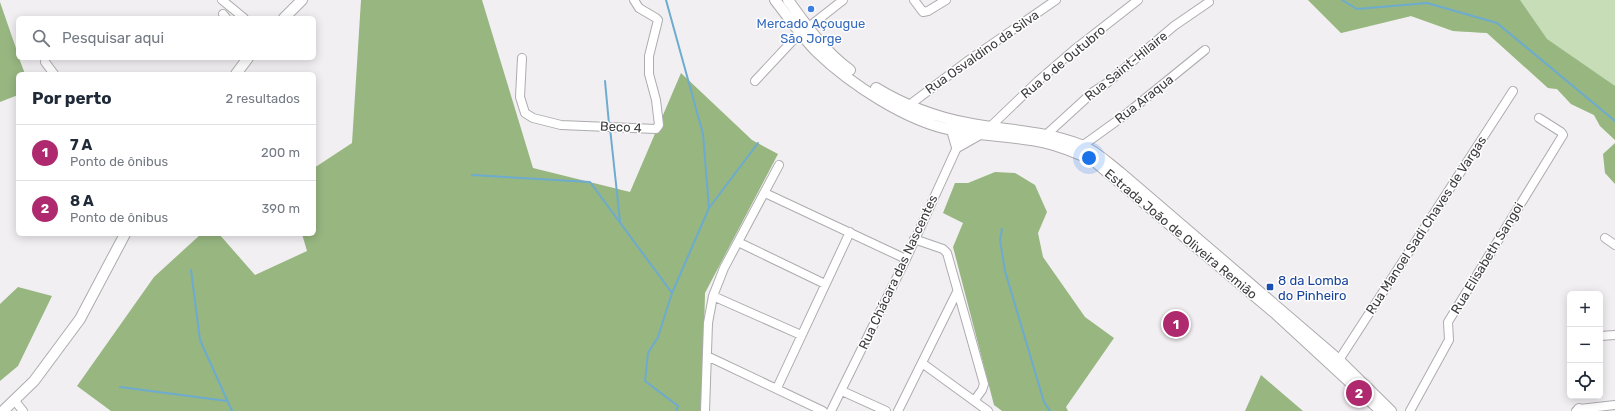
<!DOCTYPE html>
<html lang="pt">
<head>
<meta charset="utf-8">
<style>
	:root { --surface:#fff; --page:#f6f6f7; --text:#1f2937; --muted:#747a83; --line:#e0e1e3; --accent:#af296f }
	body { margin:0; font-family:Rubik,sans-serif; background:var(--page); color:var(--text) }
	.controls { position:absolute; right:12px; bottom:12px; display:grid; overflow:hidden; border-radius:6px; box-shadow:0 2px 10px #0003 }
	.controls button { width:36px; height:36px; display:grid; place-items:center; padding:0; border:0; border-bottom:1px solid var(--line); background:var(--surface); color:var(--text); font:20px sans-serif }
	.you { position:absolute; left:1089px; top:158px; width:14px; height:14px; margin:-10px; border:3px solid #fff; border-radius:50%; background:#1a73e8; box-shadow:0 0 0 6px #1a73e833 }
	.badge { display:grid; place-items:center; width:26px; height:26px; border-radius:50%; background:var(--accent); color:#fff; font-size:13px; font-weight:700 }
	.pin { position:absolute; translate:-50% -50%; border:2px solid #fff; box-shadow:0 1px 4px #0006 }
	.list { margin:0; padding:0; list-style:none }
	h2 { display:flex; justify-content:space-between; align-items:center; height:52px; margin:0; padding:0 16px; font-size:17px }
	h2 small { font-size:13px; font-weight:400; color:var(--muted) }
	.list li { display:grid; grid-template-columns:26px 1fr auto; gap:12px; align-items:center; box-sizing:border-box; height:56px; padding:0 16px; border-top:1px solid var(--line) }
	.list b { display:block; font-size:15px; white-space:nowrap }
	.list p { margin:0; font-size:13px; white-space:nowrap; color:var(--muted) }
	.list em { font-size:13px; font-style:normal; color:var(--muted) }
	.icon { flex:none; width:22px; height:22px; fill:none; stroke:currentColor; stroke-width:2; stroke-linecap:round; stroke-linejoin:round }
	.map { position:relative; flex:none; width:1615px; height:411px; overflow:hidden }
	.search { position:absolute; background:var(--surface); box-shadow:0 2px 10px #0003; left:16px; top:16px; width:300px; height:44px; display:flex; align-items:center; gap:10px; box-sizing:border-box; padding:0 14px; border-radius:6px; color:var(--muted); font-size:15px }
	.panel { position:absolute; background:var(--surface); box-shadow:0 2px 10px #0003; left:16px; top:72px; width:300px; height:164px; border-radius:6px }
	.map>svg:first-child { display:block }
</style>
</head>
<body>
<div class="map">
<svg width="1615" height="411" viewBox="0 0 1615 411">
	<rect width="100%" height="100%" fill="#f2eff3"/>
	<path fill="#c7ddb8" d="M1308,0h307v140l-15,-14 -6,-11 -23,-11 -14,-15 -9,-1 -61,-55 -34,-2 -42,-15 -70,17z"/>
	<path fill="#97b680" d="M361,0h121l51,168 97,24 51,-119 71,67 26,14 -73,139 -3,118h-591l-34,-25 77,-109 47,-43h18l36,41 52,-24 -5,-17h12v-66l38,-25z
		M1308,0h212l27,39 68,47v54l-15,-14 -6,-11 -23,-11 -14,-15 -9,-1 -61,-55 -34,-2 -42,-15 -70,17z
		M0,2l18,52v4h1l6,16h-7v21l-18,7z
		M1615,143v41l-10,-11 -2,-19z
		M995,172l20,1 20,12 12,27 -9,21 5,24 42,60 29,21 -48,69 2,4h-66l-8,-6 -41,-158 10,-24 -20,-10 12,-30h13z
		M18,287l34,9 -34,70 -18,15v-77z
		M1261,375l42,36h-58z"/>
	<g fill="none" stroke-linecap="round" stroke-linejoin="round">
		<path stroke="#6dabcf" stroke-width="2" d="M666,0l37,134 6,74
			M1342,0l15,9 70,-6 70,20 118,98
			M605,81l4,43
			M610,128l10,93
			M472,175l118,7 82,111
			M1002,229l-2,11 5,31 39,131 6,9
			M191,270l9,70 32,71
			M120,387l107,14
			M676,411l2,-5 -33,-25 3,-28 10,-16 14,-44 37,-85 49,-65"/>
		<g stroke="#aeabaf" stroke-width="10">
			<path id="minor" d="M222,0l22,18
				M914,0l9,12 5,-1 18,-11
				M223,14l3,4
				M522,58l-2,39 5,16 8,5 28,7 95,4 3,-4 -3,-25 -7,-26v-18l9,-36 -2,-2 -17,-10 -5,-8
				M45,62l9,12
				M755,81l41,-44 47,-37
				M908,106l61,-46 87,-60
				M991,126l47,-45 36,-31 64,-50
				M1047,134l46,-42 14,-9 67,-57 35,-24
				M1082,146l43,-31 80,-65
				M765,193l141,66
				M1605,238l10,7
				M914,239l29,10 4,4 37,131 -2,6 -8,11
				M738,242l87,42
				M713,296l88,39
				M1600,336l15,-1
				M707,356l116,55
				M1339,360l174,-269
				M922,363l66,48
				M777,388l73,-156
				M842,391l44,20
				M15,401l8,10
				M705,411l3,-88 5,-27 11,-28 55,-103
				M831,411l75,-152 58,-127
				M898,411l59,-119
				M1410,411l39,-71 -1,-18 115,-187 -2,-3 -22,-14
				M1576,411l3,-2 36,-4"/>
		</g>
		<g stroke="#aeabaf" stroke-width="12">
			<path id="major" d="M775,0c14,18 26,36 42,52 33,32 91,70 136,78 30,6 63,6 93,13 17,4 33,11 48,18l182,153 105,97
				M788,0c18,25 36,51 62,70
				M284,18l18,-18
				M236,74l12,-16
				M876,88c28,17 59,29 91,35 39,8 76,7 114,22 15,6 27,18 40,28l218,187 52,51
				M952,130l5,17 23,-13
				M3,411l31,-30 46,-62 45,-85
				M1579,411v-2"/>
		</g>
		<use href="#minor" stroke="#fff" stroke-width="8"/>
		<use href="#major" stroke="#fff" stroke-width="10"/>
	</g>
	<circle fill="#3f7fe0" stroke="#fff" stroke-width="1.5" cx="811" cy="9" r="4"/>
	<rect fill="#1a4fb4" stroke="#fff" stroke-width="1.5" x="1266" y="283" width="8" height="8" rx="2"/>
	<g text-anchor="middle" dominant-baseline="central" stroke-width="3" stroke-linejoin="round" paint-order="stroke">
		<g font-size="13" fill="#366cbe" stroke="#fff">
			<text x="811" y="23">Mercado Açougue<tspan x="811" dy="15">São Jorge</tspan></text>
		</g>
		<g font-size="13" fill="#3d3c3e" stroke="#fff">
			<text transform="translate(982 52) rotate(-35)">Rua Osvaldino da Silva</text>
			<text transform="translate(1063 62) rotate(-40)">Rua 6 de Outubro</text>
			<text transform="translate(1126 66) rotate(-39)">Rua Saint-Hilaire</text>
			<text transform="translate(1144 99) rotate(-38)">Rua Araqua</text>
			<text transform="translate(621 127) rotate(3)">Beco 4</text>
			<text transform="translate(1426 225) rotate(-57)">Rua Manoel Sadi Chaves de Vargas</text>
			<text transform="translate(1181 234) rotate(40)">Estrada João de Oliveira Remião</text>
			<text transform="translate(1487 258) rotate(-59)">Rua Elisabeth Sangoi</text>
			<text transform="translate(898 272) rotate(-65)">Rua Chácara das Nascentes</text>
		</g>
		<g font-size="13" fill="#164399" stroke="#fff" text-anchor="start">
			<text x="1278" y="280">8 da Lomba<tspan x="1278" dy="15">do Pinheiro</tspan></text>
		</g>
	</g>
</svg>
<div class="controls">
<button>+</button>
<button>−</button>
<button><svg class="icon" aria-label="locate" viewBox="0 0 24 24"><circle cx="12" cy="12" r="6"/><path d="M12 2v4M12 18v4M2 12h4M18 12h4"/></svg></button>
</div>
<div class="you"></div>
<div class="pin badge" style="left:1176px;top:324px">1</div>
<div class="pin badge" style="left:1359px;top:393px">2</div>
<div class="search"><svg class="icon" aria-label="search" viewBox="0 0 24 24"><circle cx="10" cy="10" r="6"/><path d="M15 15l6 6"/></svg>Pesquisar aqui</div>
<section class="panel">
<h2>Por perto<small>2 resultados</small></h2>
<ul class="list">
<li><span class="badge">1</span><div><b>7 A</b><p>Ponto de ônibus</p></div><em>200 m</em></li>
<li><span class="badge">2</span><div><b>8 A</b><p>Ponto de ônibus</p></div><em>390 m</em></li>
</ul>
</section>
</div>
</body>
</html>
